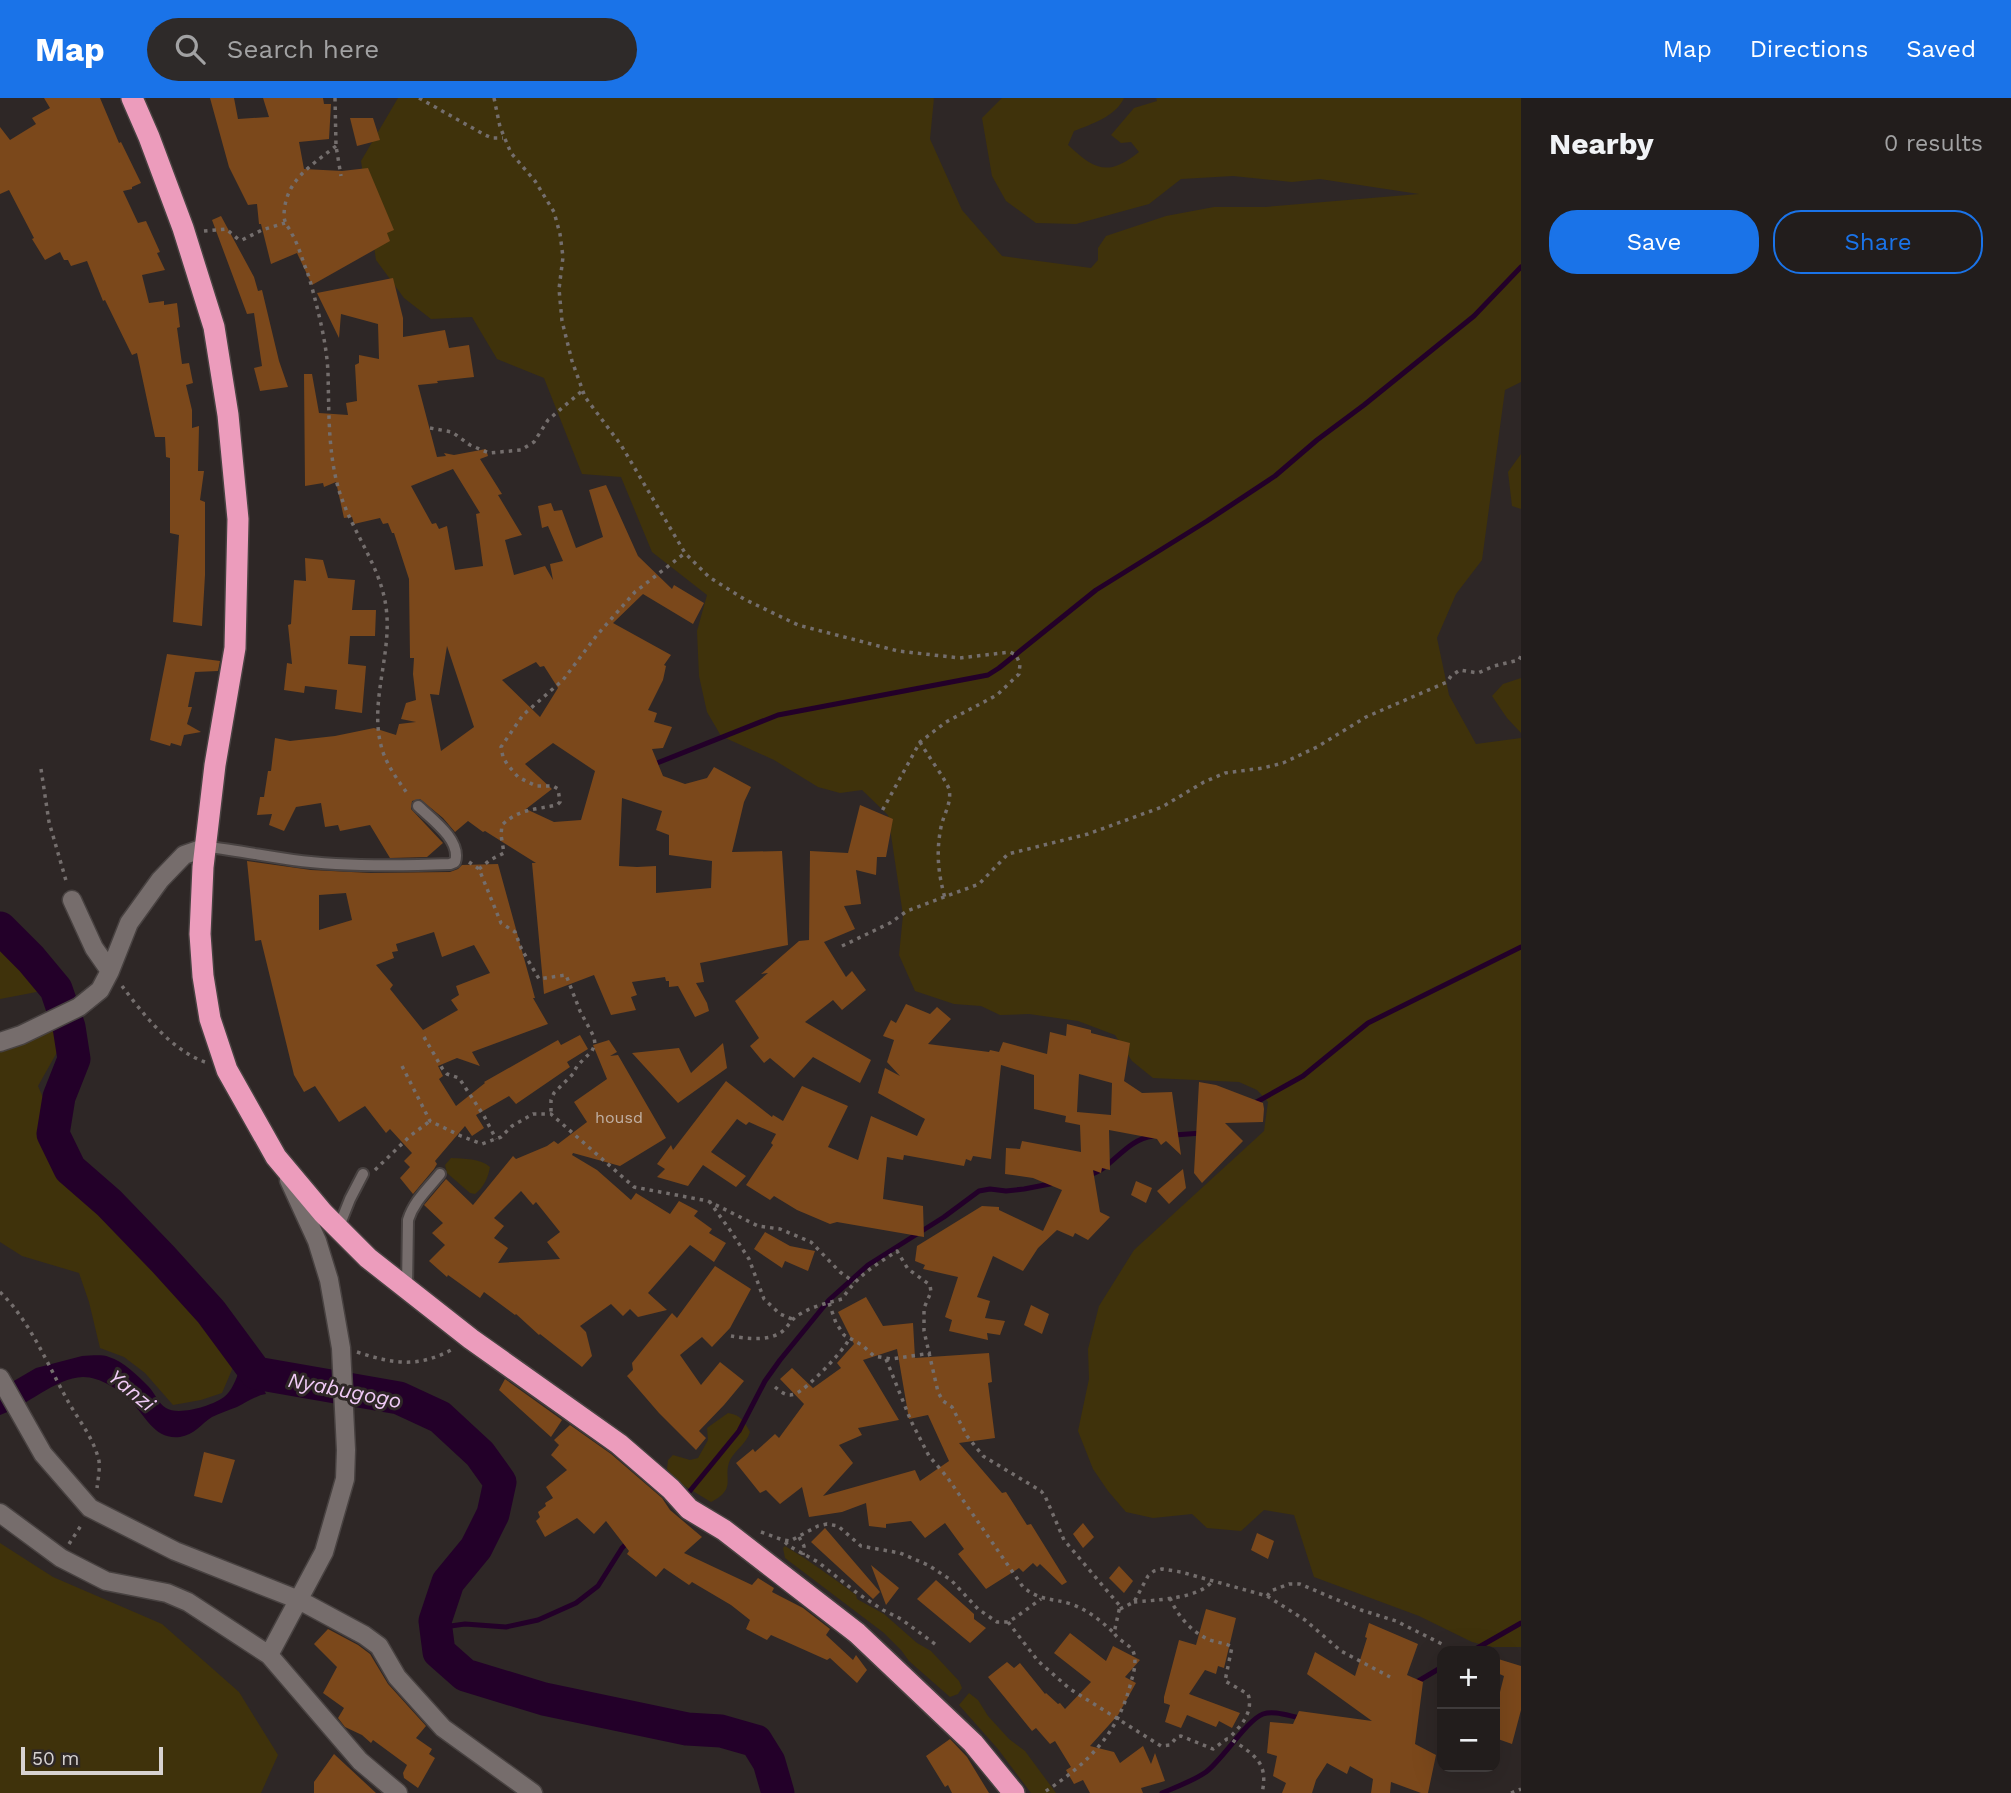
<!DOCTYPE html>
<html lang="en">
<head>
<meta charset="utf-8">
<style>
	:root { --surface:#221d1c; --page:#2e2a29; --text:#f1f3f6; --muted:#a2a2a3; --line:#3f3b3b; --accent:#1a73e8 }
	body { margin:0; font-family:"Work Sans",sans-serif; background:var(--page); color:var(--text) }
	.controls { position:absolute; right:21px; bottom:21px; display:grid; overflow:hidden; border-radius:14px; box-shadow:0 7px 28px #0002 }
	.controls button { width:63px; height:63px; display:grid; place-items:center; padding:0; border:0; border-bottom:2px solid var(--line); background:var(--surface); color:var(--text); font:35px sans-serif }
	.scale { position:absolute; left:21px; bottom:18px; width:142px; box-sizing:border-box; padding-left:7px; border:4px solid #d7d2d1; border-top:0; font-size:19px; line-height:24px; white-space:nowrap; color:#d7d2d1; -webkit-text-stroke:5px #2e2726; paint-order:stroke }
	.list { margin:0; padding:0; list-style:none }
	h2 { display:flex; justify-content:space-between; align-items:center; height:91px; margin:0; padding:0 28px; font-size:30px }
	h2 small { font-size:23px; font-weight:400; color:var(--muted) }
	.actions { display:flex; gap:14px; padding:21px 28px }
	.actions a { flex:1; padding:16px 0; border:2px solid var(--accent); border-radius:28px; text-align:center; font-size:24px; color:var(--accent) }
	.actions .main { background:var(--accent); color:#fff }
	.icon { flex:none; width:38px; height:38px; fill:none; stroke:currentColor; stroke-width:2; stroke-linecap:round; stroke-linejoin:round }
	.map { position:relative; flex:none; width:1521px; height:1695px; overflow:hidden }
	header { display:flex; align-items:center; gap:42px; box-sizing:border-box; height:98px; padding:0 35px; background:var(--accent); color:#fff }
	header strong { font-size:33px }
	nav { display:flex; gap:38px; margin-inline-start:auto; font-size:24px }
	.search { width:490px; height:63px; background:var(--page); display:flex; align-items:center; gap:18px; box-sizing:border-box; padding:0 24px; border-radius:38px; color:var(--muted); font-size:26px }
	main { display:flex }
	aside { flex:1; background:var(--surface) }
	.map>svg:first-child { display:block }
</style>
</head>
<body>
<header>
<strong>Map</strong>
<div class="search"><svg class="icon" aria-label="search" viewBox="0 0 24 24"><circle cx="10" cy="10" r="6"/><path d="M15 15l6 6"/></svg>Search here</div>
<nav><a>Map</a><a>Directions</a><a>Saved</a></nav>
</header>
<main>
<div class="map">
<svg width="1521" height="1695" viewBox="0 0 1521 1695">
	<rect width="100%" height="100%" fill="#2e2726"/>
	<path fill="#3f320b" d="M398,0h536l-4,41 32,71 40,46 89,12 7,-8v-12l8,-12 60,-20 48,-9h51l154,-13 -99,-15 -28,3 -59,-6 -52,3 -32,25 -73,20 -40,-1 -30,-22 -14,-25 -10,-58 20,-20h122c-8,18 -32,26 -50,33l-6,14c27,25 40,32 71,7l-8,-10 -10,1 -10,-8 23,-27 23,-7 -1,-3h365v284l-16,8 -23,170 -26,34 -19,44 12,57 27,49 45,-6v909h-29l-20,-5 -53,-26 -105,-39 -20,-62 -30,-5 -23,21 -34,-3 -15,-14 -39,4 -27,-6 -18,-21 -15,-22 -15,-38 11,-52 -1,-30 11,-43 35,-56 130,-119 4,-29 -11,-12 -18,-8 -86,-4 -21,-17 -17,-26 -37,-14 -49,-7 -29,1 -19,-9 -27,-2 -39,-13 -16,-36 4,-40 -15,-100 -26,-25 -22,3 -22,-6 -44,-27 -53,-24 -14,-24 -8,-36 -2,-45 10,-36 -55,-43 -31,-75 -39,-3 -38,-96 -47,-19 -25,-42 -41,2 -27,-21 -28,-38 -15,-99z
		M1521,356v55l-9,-3 -4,-34z
		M1521,580v55l-14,-15 -15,-22 11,-12z
		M0,838l47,54 -47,9z
		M60,926v23l-22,39 10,23 -4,24 24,42 36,29 114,125 19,29 -15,35 -21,7 -28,5 -28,-32 -21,-16 -24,-9 -11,-46 -10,-29 -57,-17 -22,-14v-191l26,-9z
		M451,1060c13,1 29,0 39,9 -2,11 -6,20 -15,27l-5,-1 -23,-20 -2,-8z
		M728,1315c13,2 16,8 22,19 -4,12 -14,17 -20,28 -8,18 8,28 -19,42l-33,-20 -11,-13 1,-9 5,-5 17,5 8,-2 10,-18 -1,-12z
		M0,1445l53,34 109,47 77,68 39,63 -17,38h-261z
		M785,1448c25,15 48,32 71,49l1,4 27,15 33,29 14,8 28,30 3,7 -4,6 -8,3 -41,-36 -8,-11 -17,-17 -99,-75 -2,-10z
		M969,1595l9,7 10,16 21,23 16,12 31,42h-25l-33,-44 -39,-44z"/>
	<path fill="#230029" d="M82,1258c8,0 19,-2 27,1 14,4 29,19 39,29 7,7 10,17 18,22 12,8 46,-2 58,-11 8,-6 12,-18 16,-28l16,4 10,21 -5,1c-8,3 -16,8 -24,12 -8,3 -17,6 -25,10 -11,7 -18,18 -32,20 -25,3 -34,-20 -49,-36 -11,-11 -31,-24 -48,-24 -28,1 -56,29 -83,38v-26l36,-21z"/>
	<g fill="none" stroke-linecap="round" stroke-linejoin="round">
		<path stroke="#230029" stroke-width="5" d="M652,667l126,-50 210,-40 11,-7 97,-78 111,-69 68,-45 42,-36 47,-35 110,-89 47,-49
			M1253,1006l50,-28 65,-53 153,-76
			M1174,1037l28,-2
			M1088,1077c24,-5 36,-35 65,-39
			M685,1399l54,-66 26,-50 15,-21 49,-60 39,-35 76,-48 35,-26 11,-2 16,2 18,-2 31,-6
			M436,1530l29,-4 41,3 32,-7 38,-17 22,-17 24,-38 7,-7
			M1472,1553l49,-28
			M1415,1585l27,-16
			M1162,1695c14,-6 31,-12 44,-21 17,-13 41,-52 57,-58 11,-4 26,2 38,4"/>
		<path stroke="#230029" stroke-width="33" d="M0,830l31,31 25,30 13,38 5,32 -15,38 -6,37 17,35 39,34 54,56 48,53 45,61 143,25 41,19 40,37 20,28 -7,32 -17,34 -28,34 -13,39 4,31 26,23 79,24 143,30 34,2 35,10 13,21 9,31"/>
	</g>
	<path fill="#7b481b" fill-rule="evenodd" d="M44,0h56l19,45 2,-1 20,41 -9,4v2l-9,2 15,32 8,-2 14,31 -3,1 8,17 -23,5 7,28 15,-2v4l13,-2 3,24 -3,1 5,36 7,-1 4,20 -7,2 6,25v18l7,-2 -1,45h6l-4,29 5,2v73l-3,51 -29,-4 6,-87 -9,-2v-75l-4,-1 -1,-20h-10l-18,-84 -5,2 -27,-55 -2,1 -16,-40 -16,5 -3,-6h-4l-4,-8 -15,8 -13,-21 2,-1 -25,-48 -9,4v-67l10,13 26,-16 -4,-6 18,-10z
		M210,0h24l4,21 31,-2 -6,-19h60l1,6h7l-2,35 -30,3 5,27 38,2 26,-3 26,62 -7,3 3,8 -78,44 -15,-32 -26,11 -10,-40h-2l-2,-20 -9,1 -19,-38z
		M350,20h23l7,22 -23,6z
		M221,118l33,61 4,14 4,-1 17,71 9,26 -28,4 -6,-23 8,-2 -8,-53 -7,1 -35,-94z
		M393,180l10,40v19l42,-7 4,18 20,-3 5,32 -37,4 1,2 -20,2 19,72 9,-1 -2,-3 10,2 32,-6 2,7 -8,3 22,35 -4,1 24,40 -17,5 9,35 31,-9 8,14 -3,-16 13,-3 -15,-35 -6,2 -4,-22 13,-3 3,8 8,-1 14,38 27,-11 -14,-47 17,-5 32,71 34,33 2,-4 30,18 -11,21 -50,-30 -30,29 58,32 -7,10 2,1 -3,14 -15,30 9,3 -3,9 18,5 -9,21 -11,1 11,27 22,8 22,-6 7,-11 37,20 -7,15 -12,50 50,-1 6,94 -88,18 4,19 -8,1 11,20 2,8 -14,6 -17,-31 -9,1v-6h-3l-1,-4 -33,5 5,13 -6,2 5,13 -25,5 -17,-40 -50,19 -12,-131h4l-51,-32 -2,1 -15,-11 -13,11 -12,-14 -23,-19 -8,2 -1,8 32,34 -16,14 -37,1 -20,-33 -30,6 -2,-6 -13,2 -4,-24 -25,4 -12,24 -15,-6 3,-11 -15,1 3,-18h4l4,-26h3l4,-33 15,3 45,-5 39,-8 22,7 3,-11 17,-2 -15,-3 5,-16 10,-3 -3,-26 1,-16h-4l-1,-79 -15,-46h-2l-4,-10 -5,1 -3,-6 -26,6 -2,-7 -8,1 -8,-36 -12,5 -1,-4 -18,3 -1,-112h8l7,39 29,2 -2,-12 11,-2 -2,-36 4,-2v-8l20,4 -1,-35 -37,-10 -2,24 -22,-45zM453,371l27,44 -4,1 7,52 -28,4 -8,-44 -8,3 -3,-6 -4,1 -21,-38zM447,548l27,81 -33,24 -11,-57 9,1zM536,564l4,5 4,-1 14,22 -18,29 -38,-37zM553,645l42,28 -14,49 -27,2 -28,-13 26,-20 -27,-25zM622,700l40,13 -6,19 13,5v20l43,6 -1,27 -55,5v-27l-19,1 -18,-1z
		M305,460l18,2 5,18 27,2 -3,30h24l-1,26h-25l-2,28 18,2 -4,47 -27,-4 2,-19 -32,-4 -1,7 -20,-3 3,-27 5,1 -4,-39 3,-1 3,-44 12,1z
		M167,556l53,7 -2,10 -23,1 -7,35h4l-5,17 14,8 -17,3 -3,11 -10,-3 -1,3 -20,-6z
		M860,707l33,14 -7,38h-9l-1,18 -20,-5 5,34 -17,2 11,23 -31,13 22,35 6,-6 14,19 -24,20 -9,-10 -28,22 66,38 -11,23 -47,-26 -19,21 -24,-20 -6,5 -14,-17 9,-8 -24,-37 33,-28 -7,1 38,-33 10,-1 1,-89 38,2z
		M247,763l64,9 60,3 79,-1 8,-3 4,-4 36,-1 37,134h-2l15,26 -76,28 8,14 -23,-8 -19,8 5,10 -4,3 17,27 29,-23 -1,-1 74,-42 3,5 19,-10 8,14 -21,13 3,5 -54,37 -7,-8 -33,19 8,13 -12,8 -7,-10 -30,35 2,3 -3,5 -21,25 -13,-16 10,-11 -6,-6 8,-8 -22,-24 -4,4 -21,-27 -26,16 -24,-36 -11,6 -10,-17 -33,-135 -6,1zM346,795l6,27 -33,10v-35zM434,834l8,25 32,-12 16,28 -34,13 3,9 -8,5 7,10 -35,20 -33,-41 3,-4 -17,-20 18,-7 -2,-6 6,-1 -2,-7z
		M906,906l24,10 7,-7 14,12 -23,25 61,8 1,-2 9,2 4,-10 44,12 3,-22 16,4 1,-12 24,6v3l39,10 -6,38 18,12 30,-1 9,63 -15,-14 -5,4 -4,-6 -48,-9 1,40 -8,-2 -1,5 -8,-3 7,42 10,5 -22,23 -13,-7 -2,4 -16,-7 -19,18 -15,23 -30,-15 -16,41 13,4 -5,17 20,3 -5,14 -13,-2 1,7 -39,-9 3,-11 -7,-3 13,-40 -35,-8 2,-4 -10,-4 2,-15 65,-40 17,1v3l44,21 19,-41 -29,-12 -28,-4 1,-26 14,1 2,-8 59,11 -1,-27 -15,-3 1,-6 -32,-7v-34l-33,-10 -10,94 -18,-3 -2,5 -5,-2 -2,7 -60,-11 -1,5 -16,-3 -4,42 40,7 1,31 -87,-15 -7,2 -33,-14 -23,-14 -4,4 -24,-15 27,-40 -2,-2 5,-9 -27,-12 -3,3 -9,-6 -26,33 35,24 -10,11 -33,-22 -15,21 -31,-9 8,-8 -8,-5 14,-19 2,5 53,-69 46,36 1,-2 10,6 19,-35 46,20 -20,41 30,13 13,-44 46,20 8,-17 -47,-26 7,-25 15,8 -13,-14 7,-22 -11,-4 8,-16 5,3zM1079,976l33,9 -1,32 -34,-3z
		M609,942l8,12 -7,4 8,-1 48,83 -46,28 -47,-13 -1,2 25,15 34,30 5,-7 34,21 9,-13 19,10 -4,5 18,13 -3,4 17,10 -12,19 -24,-17 -42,48 19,17 -29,7 -8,-8 -7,7 -12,-12 -31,22 6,6 6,24 -10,11 -42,-33 -1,1 -23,-21 -1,1 -31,-23 -4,6 -32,-23 -1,2 -18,-16 16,-16 -13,-12 11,-10 -19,-18 22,-26 27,26 40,-49 3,3 31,-13 7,-5 4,3 29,-22 -13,-20 33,-23 -14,-34zM521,1093l12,14 3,-3 24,30 -13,10 13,17 -62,4 10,-15 -14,-10 10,-12 -10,-8z
		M723,945l4,25 -49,35 -46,-50 47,-5 12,25z
		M1199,984l17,3 47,18 1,6 -1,13 -38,1 18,18 -41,42 -8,-10z
		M1183,1071l3,19 -17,16 -12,-13z
		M1136,1083l16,7 -6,15 -15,-8z
		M765,1134l25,14 25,5 -7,20 -23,-10 -3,7 -28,-19z
		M715,1168l36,23 -21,39 -18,19 -10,-10 -22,18 21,30 19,-23 24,19 -20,24 -25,26 7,7 -10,12 -37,-37 -32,-37 6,-6 -1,-7 40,-50 5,5z
		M866,1199l17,29 30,-3 2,35 74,-5 3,29 -4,1 7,55 -36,5 43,50 4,-1 21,33 4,-1 36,58 -5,3 -22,-21 -3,3 -4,-4 -10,9 -4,-4 -33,21 -28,-35 6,-5 -19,-26 -20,15 -14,-17 -25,3v4l-17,-2 -3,-23 -24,9 -33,5 -7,-30 -22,17 -14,-14 -6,3 -24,-30 17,-14 2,3 20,-18 4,4 25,-34 -24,-25 12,-11 21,20 28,-20 -4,-5 17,-19 -16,-32zM897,1251l12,70 19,-4 21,46 -29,20 -5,-11 -92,26 30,-33 -14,-18 23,-10 -4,-7 41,-8 -36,-60z
		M1031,1207l18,9 -7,20 -18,-9z
		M505,1281l57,41 -11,17 -52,-47z
		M570,1327l41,29 51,44 8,12 32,27 -18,16 68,32 6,-7 16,10 -2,4 31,16 27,21 -4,6 27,25 3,-5 11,15 -10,13 -27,-25 -3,2 -56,-25 -4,5 -21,-11 4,-9 -19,-15 -39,-23 -3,3 -25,-17 -8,9 -29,-23 2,-3 -23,-30 -12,13 -17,-16 -32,19 -9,-16 4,-4 -2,-5 8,-6 -1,-3 8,-5 -7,-11 21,-17 -16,-15 8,-10 -5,-5z
		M204,1354l31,8 -13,43 -28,-7z
		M1083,1425l11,14 -11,11 -10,-14z
		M825,1430l55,64 -7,7 -62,-57z
		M1257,1435l17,8 -6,18 -17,-9z
		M871,1467l28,23 -13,17z
		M1119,1468l14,15 -9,12 -15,-15z
		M936,1482l38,34v5l12,9 -16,15 -53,-44z
		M1206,1511l30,9 -12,50 -6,-2 -2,8 -11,-4 -16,24 51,19 -8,15 -13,-7 -3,6 -29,-12 -6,13 -16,-6 5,-17 -6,-2v-6l15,-57 17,5z
		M1369,1525l49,21 -11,31 16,7 -8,62 21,11 -8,38h-7l-30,-11 -1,11h-19l2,-14 -23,-13 -3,8 -20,-11 -11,17 -4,13h-30l4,-10 -13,-7 4,-20 -10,-3 3,-31 23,2 6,-13 73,10 -65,-47 8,-22 40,24 12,-38 -2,-1z
		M328,1531l30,16 12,9 18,30 38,42 -10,12 16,11 -3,5 6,4 -17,30 -14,-10 -1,-5 4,-8 -34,-25 -2,3 -9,-8 -17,-8 -7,-9 6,-10 -21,-15 14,-26 -23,-23z
		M1070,1535l36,28 7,-15 27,14 -15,17 11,6 -18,32 -28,31 24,6 6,11 23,-17 8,18 4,-11 10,28 -24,7 2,5h-53l-7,-13 -9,4 -8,-14 5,-3 -16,-26 -5,3 -14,-16 -4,3 -44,-54 19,-15 7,6 6,-5 25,31 1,-1 12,11 2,-1 5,6 26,-27 -37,-29z
		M1495,1560l26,8v44l-9,34 -17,-6v-26l9,-36 -9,-4z
		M950,1641l17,18 22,36h-37l-4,-8 -3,2 -19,-31z
		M334,1656l42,39h-62v-11z"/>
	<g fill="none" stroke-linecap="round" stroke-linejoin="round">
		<g stroke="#484241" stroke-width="14">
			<path id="lane" d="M207,749c29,3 57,9 86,13 50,7 107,6 157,4l5,-2c7,-21 -23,-43 -37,-56
				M338,1131l12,-30 13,-25
				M407,1191l1,-69c6,-19 20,-31 32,-46"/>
		</g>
		<g stroke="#484241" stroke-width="21">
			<path id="street" d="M72,802l22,48 16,23
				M0,944l21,-7 58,-28 21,-17 10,-19 19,-48 31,-43 24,-25 23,-8
				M0,1280l43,76 47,54 85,43 124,49 65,35 15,11 18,31 46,51 90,65
				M0,1415l61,45 45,23 61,12 21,9 81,53 91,106 38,32
				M269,1557l55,-103 21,-73 1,-29 -5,-102 -12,-68 -12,-39 -28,-61"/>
		</g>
		<g stroke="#484241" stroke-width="24">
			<path id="highway" d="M132,0l17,39 34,91 31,99 14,88 10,104 -3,129 -20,117 -12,102 -3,67 3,42 7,43 17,51 49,87 47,56 45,45 103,81 148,105 52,45 18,20 35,21 133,103 116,110 41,50"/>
		</g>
		<path stroke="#746e6d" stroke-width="3.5" stroke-dasharray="3.5 5" stroke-linecap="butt" d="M335,0l1,48 5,30
			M419,0l66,37 7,3h11
			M494,0l6,29 11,26 24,28 19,31 6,22 3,23 -4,32 3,32 10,40 13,36 36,48 64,108 24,24 35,22 54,26 100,26 62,7 50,-6 6,3 4,9 -1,10 -22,21 -51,27 -26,20 -38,69
			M336,48c-25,20 -51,34 -52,69 0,9 5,12 8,19 5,9 9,20 12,30 5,11 8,24 11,35 6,24 12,49 13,74 1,36 0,71 8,106 10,46 44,83 50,128 7,49 -20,100 -2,148 6,15 16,28 25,41
			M204,133l22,-2 12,10 4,1 20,-10 23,-7
			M430,330l22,4 18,13 19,8 32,-3 13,-8 14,-22 34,-29
			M920,644c6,11 26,38 29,47 3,14 -5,24 -8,38 -5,25 -3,46 4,71
			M41,671l8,53 18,62
			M469,764l10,7 22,54 14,9 6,16 18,31 27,-4 14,36 14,26 1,7 -3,7 -15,15 -4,8 -19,19 -3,7v14
			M479,771l11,-9 14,-7 -3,-18 1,-10c18,-17 33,-15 55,-20l3,-3 -2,-13 -5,-3h-17l-18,-9 -11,-13 -4,-7 -2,-10 22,-32 40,-35 34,-45 38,-43 50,-39
			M842,848l48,-23 17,-12 72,-27 29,-30 80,-20 74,-27 42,-25 21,-9 38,-5 20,-5 34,-16 49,-30 81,-35 4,-6 9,-6 18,3 16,-7 25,-6 2,-4
			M122,888c21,28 49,64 83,76
			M424,939l18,31 5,6 12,4 25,38 12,23
			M402,968l28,55 31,15 21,8 19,-7 11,-11 21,-12h18l83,73 74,14 50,25 22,3 31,13 29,30 14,10
			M375,1072l35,-34 20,-15
			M709,1103l21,29 19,29 15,40 16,15 12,5
			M0,1194c31,30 48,74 69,111 11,19 25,36 30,58 1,8 -1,19 -2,27
			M829,1205l7,20 8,12 18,10 12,11 17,3 40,-6
			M731,1238c16,3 42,6 54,-7 5,-6 8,-11 15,-15 13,-8 28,-11 42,-15 17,-25 31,-32 55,-48l11,18 22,16 1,7 -7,16v23l14,61 5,9 9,6 15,29 16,20 58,35 4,5 19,44 56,66 -6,27c5,8 15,11 19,18 4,10 1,21 -2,31 -13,53 -44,82 -88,111
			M357,1254c37,12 61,16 96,-3
			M886,1261l25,62 18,35 18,21 76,110c17,14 29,11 48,17 17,6 30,17 43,29
			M775,1289c6,5 12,10 20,7 11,-4 51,-45 55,-57
			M761,1434l22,8 7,1 28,-15 9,-2 11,2 23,20 39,7 28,12 23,15 27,29 19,13h11l8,-5 25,-18
			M799,1439l5,9 -1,9
			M785,1444l4,4 29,16 39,31 26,17 18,9 38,28
			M69,1446l13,-20
			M1267,1498l4,-5 18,-7h11l61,26 35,11 46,23
			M1170,1500c7,17 22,35 40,42 8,3 16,3 22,7l-7,34 23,13c6,18 -7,32 -19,44
			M1134,1504c21,-2 67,-3 79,-22
			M1120,1511l14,-7 14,-26 6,-5 8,-2 19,3 86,24 38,24 36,31 49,26
			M1008,1524l30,39 32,28 91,57 9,-1 7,-8 4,-1 32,13 14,-10h4c23,16 38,23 31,54
			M1511,1695l10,-4"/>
		<use href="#lane" stroke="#766d6c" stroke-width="10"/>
		<use href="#street" stroke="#766d6c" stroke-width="18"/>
		<use href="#highway" stroke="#ec9cbc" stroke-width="21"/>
	</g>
	<g text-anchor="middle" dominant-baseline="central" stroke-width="6" stroke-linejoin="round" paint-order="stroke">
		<g font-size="16" fill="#c0b0a4">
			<text x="619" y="1019">housd</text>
		</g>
		<g font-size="21" font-style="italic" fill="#f1cbf7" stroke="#2e2726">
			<text transform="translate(132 1292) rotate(39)">Yanzi</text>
			<text transform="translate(345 1292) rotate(11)">Nyabugogo</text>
		</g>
	</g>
</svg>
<div class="controls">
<button>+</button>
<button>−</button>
</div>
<div class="scale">50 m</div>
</div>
<aside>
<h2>Nearby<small>0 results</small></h2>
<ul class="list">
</ul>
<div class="actions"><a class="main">Save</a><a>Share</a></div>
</aside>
</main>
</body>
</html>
